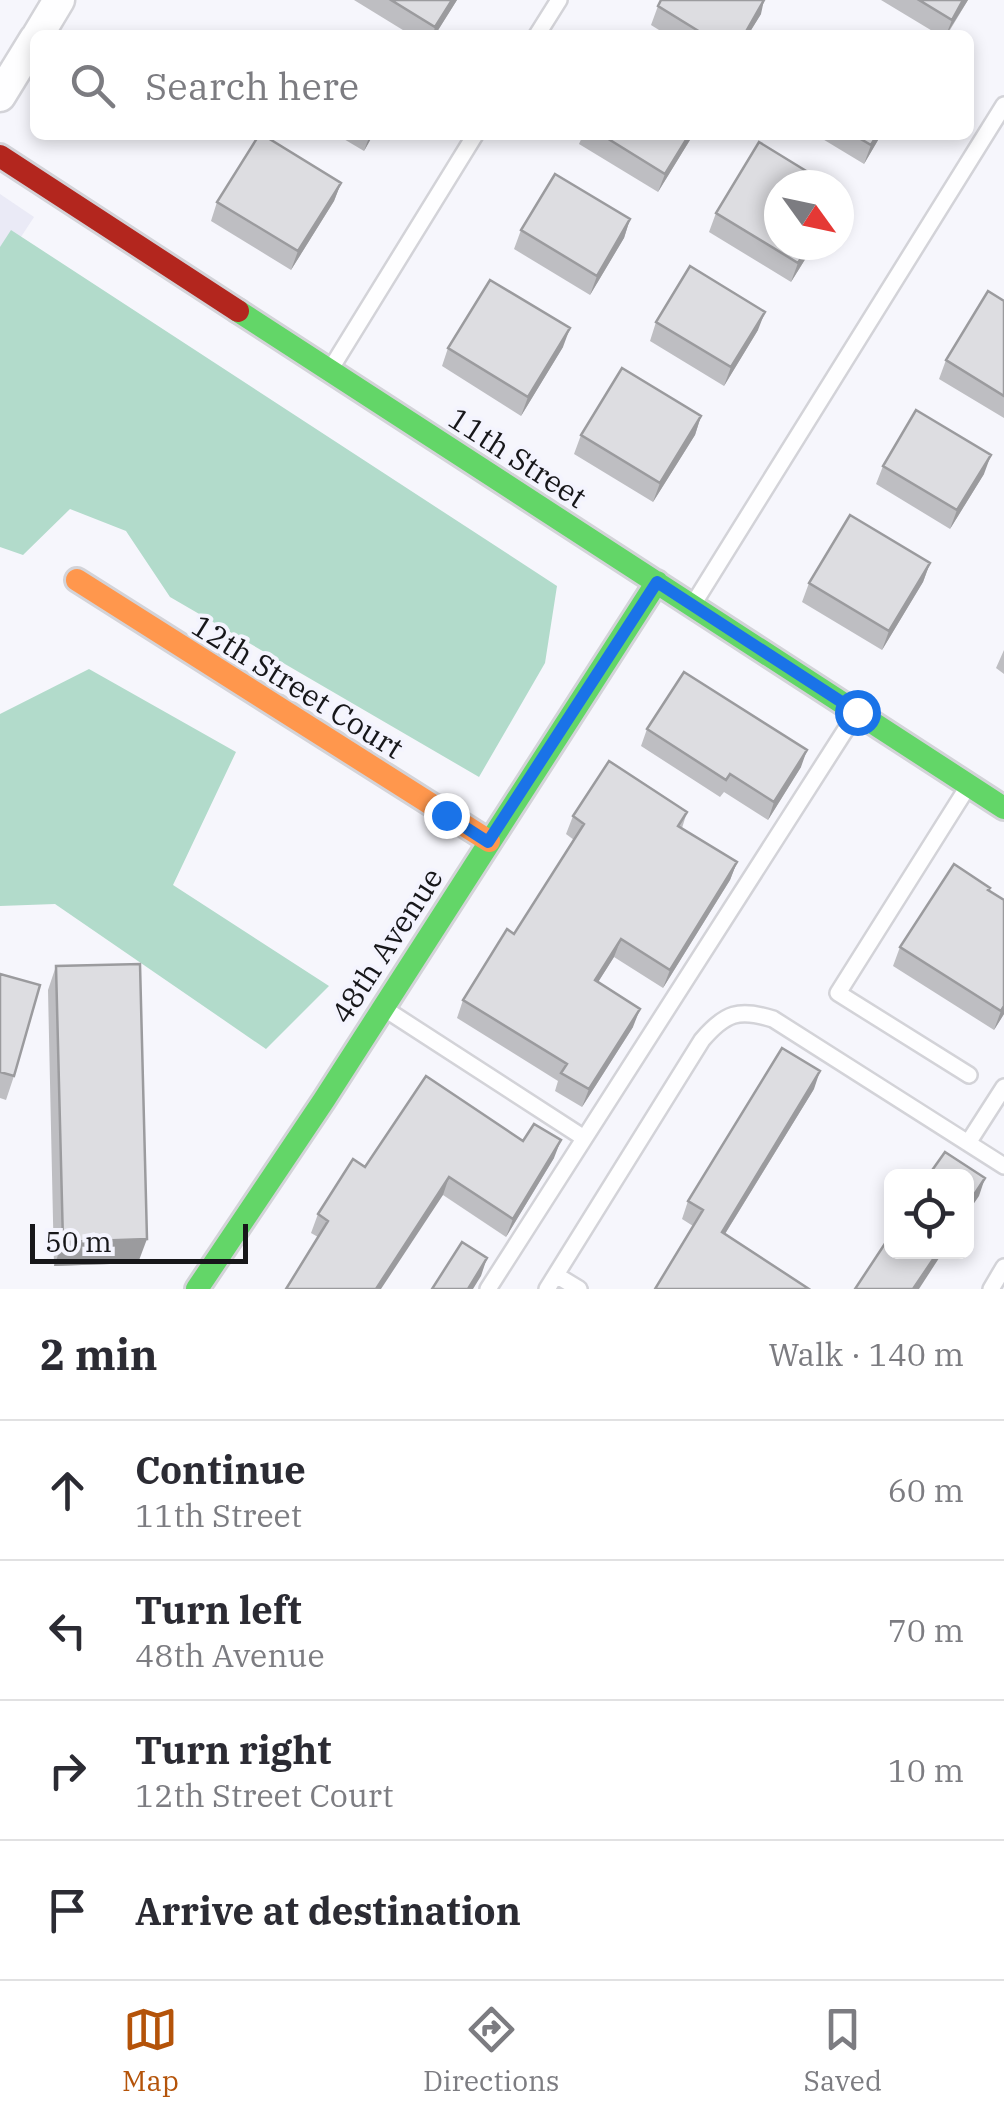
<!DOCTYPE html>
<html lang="en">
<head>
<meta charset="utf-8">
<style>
	:root { --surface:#fff; --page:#f7f7f7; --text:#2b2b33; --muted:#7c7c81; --line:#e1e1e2; --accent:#b45309 }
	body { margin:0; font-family:"IBM Plex Serif",serif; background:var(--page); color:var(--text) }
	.controls { position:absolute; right:30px; bottom:30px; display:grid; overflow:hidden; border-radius:15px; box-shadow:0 5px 15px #0003 }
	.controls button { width:90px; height:90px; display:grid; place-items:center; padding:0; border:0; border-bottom:2px solid var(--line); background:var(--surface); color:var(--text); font:50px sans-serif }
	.compass { position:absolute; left:764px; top:170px; width:90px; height:90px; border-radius:50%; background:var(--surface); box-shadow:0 5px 15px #0003; rotate:123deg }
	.scale { position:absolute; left:30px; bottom:25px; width:218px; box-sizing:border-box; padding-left:10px; border:5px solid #17171a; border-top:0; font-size:28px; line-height:35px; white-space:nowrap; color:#17171a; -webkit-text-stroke:8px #f4f4fe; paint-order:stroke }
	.stop { position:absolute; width:30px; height:30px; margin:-22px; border:8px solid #1a73e8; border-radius:50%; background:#fff }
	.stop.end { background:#1a73e8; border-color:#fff; box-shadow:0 2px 10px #0008 }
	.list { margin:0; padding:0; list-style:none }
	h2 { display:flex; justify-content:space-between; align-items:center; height:130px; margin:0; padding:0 40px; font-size:42px }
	h2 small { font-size:32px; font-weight:400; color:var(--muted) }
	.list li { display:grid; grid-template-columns:65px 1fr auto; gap:30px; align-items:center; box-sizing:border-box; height:140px; padding:0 40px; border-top:2px solid var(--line) }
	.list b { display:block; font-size:38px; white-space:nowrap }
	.list p { margin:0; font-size:32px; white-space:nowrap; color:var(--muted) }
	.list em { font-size:32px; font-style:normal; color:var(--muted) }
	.icon { flex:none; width:55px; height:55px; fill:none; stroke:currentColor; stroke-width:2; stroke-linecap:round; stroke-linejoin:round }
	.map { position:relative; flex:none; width:1004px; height:1289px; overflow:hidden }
	.search { position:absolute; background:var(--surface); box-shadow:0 5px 15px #0003; left:30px; right:30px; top:30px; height:110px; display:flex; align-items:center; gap:25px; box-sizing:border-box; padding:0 35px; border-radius:15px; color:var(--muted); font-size:38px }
	.sheet { height:690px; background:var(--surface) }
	nav { display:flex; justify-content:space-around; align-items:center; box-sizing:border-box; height:140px; border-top:2px solid var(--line); background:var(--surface); font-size:28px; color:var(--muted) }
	nav a { display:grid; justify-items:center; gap:5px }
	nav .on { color:var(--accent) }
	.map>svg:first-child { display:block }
</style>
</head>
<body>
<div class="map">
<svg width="1004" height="1289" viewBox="0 0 1004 1289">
	<rect width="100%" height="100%" fill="#f6f6fc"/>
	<path fill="#eaeaf6" d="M0,194l34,23 -34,52z"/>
	<path fill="#b2dbcb" d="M11,230l546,356 -12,77 -66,114 -309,-180 -44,-66 -56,-22 -47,46 -23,-8v-300z
		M89,669l147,83 -63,133 156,101 -63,63 -211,-145 -55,2v-192z"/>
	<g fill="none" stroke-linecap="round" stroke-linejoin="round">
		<g stroke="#d3d3d8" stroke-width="20">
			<path id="lane" d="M537,35l22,-35
				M330,370l145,-235
				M694,603l310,-498
				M967,788l-129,205 131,82
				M385,1009l199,129
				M968,1143l36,-56
				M556,1275l23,14
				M488,1289l367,-574
				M547,1289l155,-249c23,-27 37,-32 71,-21l231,147
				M991,1289l13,-22"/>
		</g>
		<g stroke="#d3d3d8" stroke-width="35">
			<path id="street" d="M38,35l21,-35
				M0,96l35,-57"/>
		</g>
		<g stroke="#d3d3d8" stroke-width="28">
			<path id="fast" d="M238,311l766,497
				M197,1289l127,-189 333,-518"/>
		</g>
		<g stroke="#d3d3d8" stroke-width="28">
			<path id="slow" d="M77,580l412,261"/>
		</g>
		<g stroke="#d3d3d8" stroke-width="28">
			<path id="jam" d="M0,156l238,155"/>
		</g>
		<use href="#lane" stroke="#fefeff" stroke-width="15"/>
		<use href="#street" stroke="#fefeff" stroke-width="30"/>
		<use href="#fast" stroke="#63d668" stroke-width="22"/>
		<use href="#slow" stroke="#ff974d" stroke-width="22"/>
		<use href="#jam" stroke="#b3261e" stroke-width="22"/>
	</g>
	<path fill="#bebec2" d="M354,0h103l-22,35h-24z
		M881,0h87l-21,35h-8z
		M658,6l103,8 -13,21h-81l-16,-10z
		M337,135h36l-9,16z
		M583,135h110l-35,57 -79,-48z
		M816,135h65l-17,29z
		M341,183l-7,18 -43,69 -80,-49 6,-19z
		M716,213l98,32 -23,37 -82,-50z
		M630,219l-6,19 -34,57 -76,-46 7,-19z
		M1004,301v117l-65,-39 7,-19z
		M656,322l102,8 -34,56 -74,-45z
		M563,347l-42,69 -79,-50 6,-18z
		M701,416l-6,19 -42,67 -79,-48 7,-19z
		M883,466l101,8 -34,55 -74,-45z
		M930,563l-7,19 -41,68 -80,-48 7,-19z
		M1004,650v24l-8,-6z
		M647,729l154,38 -33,53 -44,-28 -4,5 -79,-51z
		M687,812l-5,16 55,34 -7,18 -67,108 -49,-31 -16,25 35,45 -51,80 -27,-16 3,-10 -101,-63 6,-18 51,-66 60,-94 -8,-6 7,-18z
		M989,891l15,123 -10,16 -101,-64 7,-19z
		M56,966l82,297 -84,3 -6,-276z
		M0,974l14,102 -8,24 -6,-2z
		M814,1089l-89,145 -32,-8 -11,-7 6,-18z
		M523,1141l31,17 -48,79 -63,-42 -125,42 -7,-4 7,-19 47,-47z"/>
	<path fill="#9b9b9e" d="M452,0h5l-22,35h-2l2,-8z
		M764,0l-3,14 -13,21h-4z
		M963,0h5l-22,35 6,-15z
		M370,135h3l-9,16z
		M689,135h4l-35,57 7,-18z
		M877,135h4l-17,29 7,-19z
		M341,183l-7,18 -43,69 7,-19z
		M630,219l-6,19 -34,57 7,-19z
		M809,245h5l-23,37 7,-19z
		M765,312l-7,18 -34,56 7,-19z
		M570,328l-7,19 -42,69 7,-19z
		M701,416l-6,19 -42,67 7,-19z
		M991,455l-7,19 -34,55 7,-19z
		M930,563l-7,19 -41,68 7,-19z
		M807,750l-6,17 -33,53 6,-18z
		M737,862l-7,18 -67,108 7,-18z
		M621,939l-7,18 -26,41 7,-18z
		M1004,1006v8l-10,16 7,-19z
		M640,1009l-7,18 -51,80 7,-18z
		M820,1071l-6,18 -99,161 7,-18z
		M561,1140l-7,18 -48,79 7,-18z
		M449,1177l-6,18 -62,94h-5z
		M985,1178l-6,18 -13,19v-8z
		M147,1239l-9,24 -84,3 9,-24z
		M938,1252h5l-24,37h-6z
		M487,1258l-6,18 -8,13h-5z"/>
	<path fill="#dddde1" stroke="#9b9b9e" stroke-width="2.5" d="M391,0h61l-17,27z
		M661,0h103l-20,35h-39l-47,-29z
		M919,0h44l-11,20z
		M259,135h4l78,48 -43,68 -81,-49z
		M602,135h87l-24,39z
		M854,135h23l-6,10z
		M759,142l70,43h-50v60h30l-11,18 -82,-50z
		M555,174l75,45 -33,57 -76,-46z
		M690,266l75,46 -34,55 -75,-45z
		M490,280l80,48 -42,69 -80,-49z
		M988,291l16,10v95l-58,-36z
		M622,368l79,48 -41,67 -79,-48z
		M916,410l75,45 -34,55 -74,-44z
		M850,515l80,48 -41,68 -80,-48z
		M684,672l123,78 -33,52 -44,-28 -4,6 -79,-51z
		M609,761l78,51 -9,14 59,36 -67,108 -49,-31 -26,41 45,29 -51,80 -28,-16 6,-9 -104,-64 44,-71 7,5 70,-110 -11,-8z
		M954,864l36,24 -2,2 16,10v106l-3,5 -101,-64z
		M140,964l7,275 -84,3 -7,-276z
		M0,974l40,11 -26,91 -14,-4z
		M782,1048l38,23 -98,161 87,57h-154l48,-79 -15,-9z
		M426,1076l97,65 11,-17 27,16 -48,79 -64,-42 -73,112h-90l42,-68 -10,-7 35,-55 12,8z
		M945,1152l40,26 -19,29v-31h-38z
		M892,1233v19h46l-25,37h-58z
		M462,1242l25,16 -19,31h-36z"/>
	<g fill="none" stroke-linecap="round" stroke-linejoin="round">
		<path stroke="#1a73e8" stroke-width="12" d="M446,815l42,27 169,-260 200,130"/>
	</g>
	<g text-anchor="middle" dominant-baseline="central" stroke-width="8" stroke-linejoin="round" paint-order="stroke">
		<g font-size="30" fill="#17171a" stroke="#f4f4fe">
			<text transform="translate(518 457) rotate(33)">11th Street</text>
			<text transform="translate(298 686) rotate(32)">12th Street Court</text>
			<text transform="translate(386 945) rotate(-57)">48th Avenue</text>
		</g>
	</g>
</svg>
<div class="controls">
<button><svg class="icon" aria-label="locate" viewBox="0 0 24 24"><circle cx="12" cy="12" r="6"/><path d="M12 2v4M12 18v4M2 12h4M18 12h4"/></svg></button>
</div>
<svg class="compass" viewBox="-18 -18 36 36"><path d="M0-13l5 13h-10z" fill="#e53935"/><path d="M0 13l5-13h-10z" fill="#7c7c81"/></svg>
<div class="scale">50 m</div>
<div class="stop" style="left:857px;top:712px"></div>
<div class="stop end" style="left:446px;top:815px"></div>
<div class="search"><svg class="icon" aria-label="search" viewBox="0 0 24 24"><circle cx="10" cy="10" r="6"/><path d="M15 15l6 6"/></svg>Search here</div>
</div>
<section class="sheet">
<h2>2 min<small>Walk · 140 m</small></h2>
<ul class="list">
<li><svg class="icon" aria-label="ahead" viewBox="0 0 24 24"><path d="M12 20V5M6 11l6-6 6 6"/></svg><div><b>Continue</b><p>11th Street</p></div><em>60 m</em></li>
<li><svg class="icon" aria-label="left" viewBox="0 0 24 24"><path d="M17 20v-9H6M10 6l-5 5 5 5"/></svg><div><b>Turn left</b><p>48th Avenue</p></div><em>70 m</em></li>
<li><svg class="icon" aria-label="right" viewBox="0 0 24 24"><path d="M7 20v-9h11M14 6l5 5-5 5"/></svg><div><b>Turn right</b><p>12th Street Court</p></div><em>10 m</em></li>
<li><svg class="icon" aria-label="arrive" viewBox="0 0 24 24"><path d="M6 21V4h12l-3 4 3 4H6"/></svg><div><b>Arrive at destination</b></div></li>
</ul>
</section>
<nav>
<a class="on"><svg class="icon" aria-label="map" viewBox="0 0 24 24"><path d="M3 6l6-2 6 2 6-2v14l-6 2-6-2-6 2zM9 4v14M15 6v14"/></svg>Map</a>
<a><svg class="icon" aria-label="directions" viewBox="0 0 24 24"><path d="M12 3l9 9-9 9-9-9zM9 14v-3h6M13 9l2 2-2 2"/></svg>Directions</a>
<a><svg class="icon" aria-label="saved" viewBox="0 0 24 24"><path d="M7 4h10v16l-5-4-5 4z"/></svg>Saved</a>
</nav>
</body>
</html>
